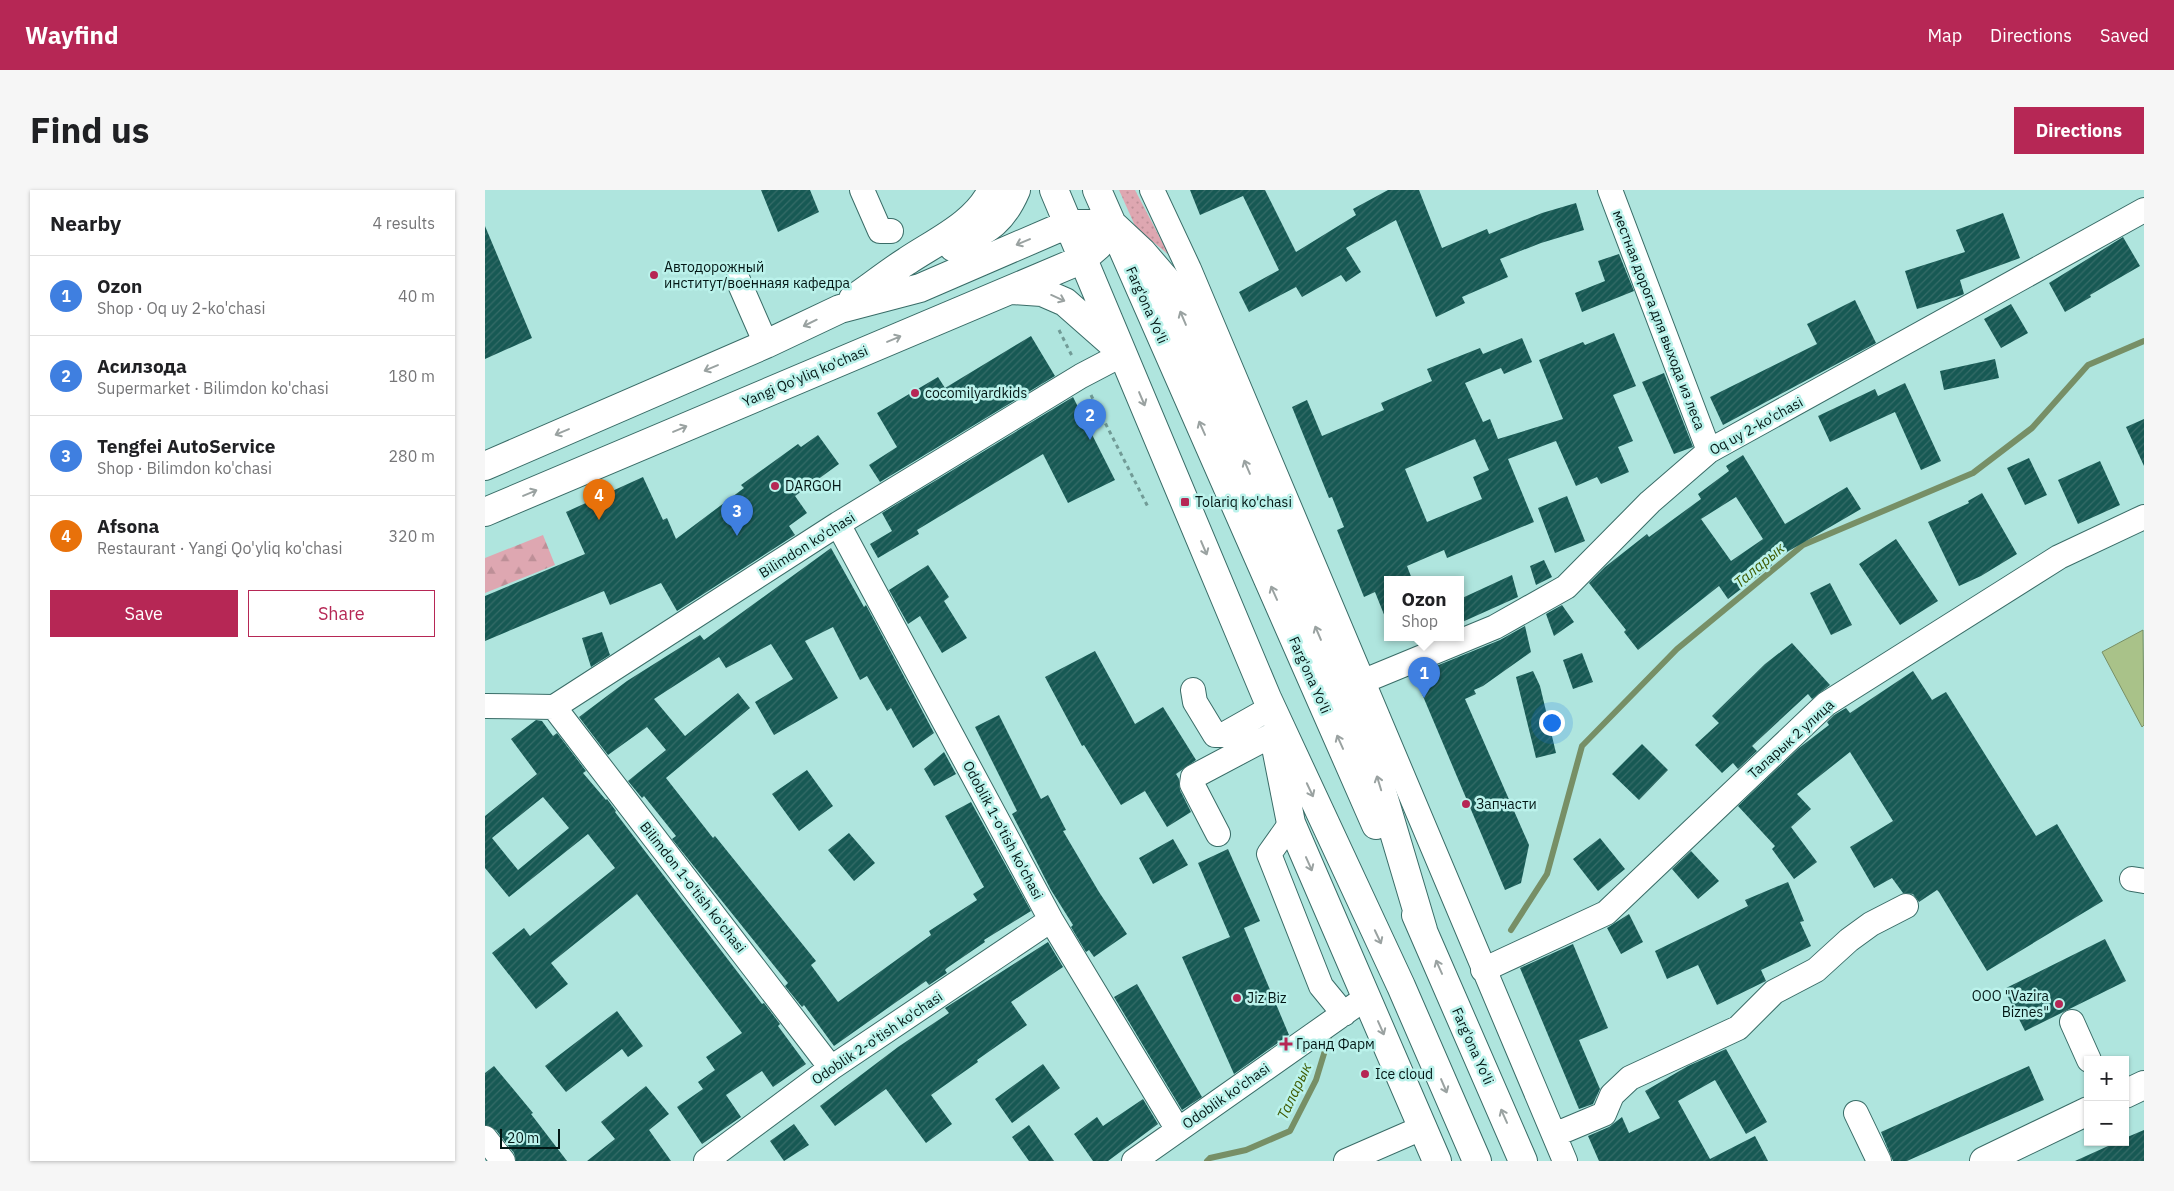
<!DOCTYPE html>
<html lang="en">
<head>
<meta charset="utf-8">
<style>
	:root { --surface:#fff; --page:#f6f6f6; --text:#202124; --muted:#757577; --line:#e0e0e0; --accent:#b62755 }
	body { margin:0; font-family:"IBM Plex Sans",sans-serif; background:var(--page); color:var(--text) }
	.controls { position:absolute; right:15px; bottom:15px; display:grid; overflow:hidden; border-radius:0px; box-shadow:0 1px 4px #0004 }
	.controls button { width:45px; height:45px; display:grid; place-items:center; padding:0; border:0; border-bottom:1px solid var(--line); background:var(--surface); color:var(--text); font:25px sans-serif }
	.scale { position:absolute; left:15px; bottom:12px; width:60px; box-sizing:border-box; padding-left:5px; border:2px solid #031715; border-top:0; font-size:14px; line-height:18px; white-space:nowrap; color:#031715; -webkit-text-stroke:4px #bbf2eb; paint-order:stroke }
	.you { position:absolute; left:1066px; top:532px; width:18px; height:18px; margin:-12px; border:4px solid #fff; border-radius:50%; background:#1a73e8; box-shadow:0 0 0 8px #1a73e833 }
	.badge { display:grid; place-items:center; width:32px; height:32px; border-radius:50%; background:var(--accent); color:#fff; font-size:16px; font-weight:700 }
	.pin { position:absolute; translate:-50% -41px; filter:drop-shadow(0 1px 2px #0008) }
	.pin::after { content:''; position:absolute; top:26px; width:18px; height:15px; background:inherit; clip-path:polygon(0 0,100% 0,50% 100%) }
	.popup { position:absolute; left:899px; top:386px; width:80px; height:65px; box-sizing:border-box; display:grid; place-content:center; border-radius:0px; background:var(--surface); filter:drop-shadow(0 1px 4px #0005); font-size:16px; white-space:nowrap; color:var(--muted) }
	.popup b { font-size:19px; color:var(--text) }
	.popup::after { content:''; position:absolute; left:50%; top:100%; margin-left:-10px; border:10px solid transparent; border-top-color:var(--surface) }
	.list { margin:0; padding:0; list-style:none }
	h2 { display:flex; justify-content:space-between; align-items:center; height:65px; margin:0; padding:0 20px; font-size:21px }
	h2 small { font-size:16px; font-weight:400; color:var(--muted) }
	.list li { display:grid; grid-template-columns:32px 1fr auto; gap:15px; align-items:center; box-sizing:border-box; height:80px; padding:0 20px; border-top:1px solid var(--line) }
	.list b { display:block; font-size:19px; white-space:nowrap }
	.list p { margin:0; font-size:16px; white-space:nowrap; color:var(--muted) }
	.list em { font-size:16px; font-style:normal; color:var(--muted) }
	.actions { display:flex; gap:10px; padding:15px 20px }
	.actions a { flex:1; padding:11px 0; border:1px solid var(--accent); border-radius:0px; text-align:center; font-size:18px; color:var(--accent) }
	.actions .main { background:var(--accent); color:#fff }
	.map { position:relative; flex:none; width:1659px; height:971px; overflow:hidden; border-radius:0px }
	header { display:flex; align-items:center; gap:30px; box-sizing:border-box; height:70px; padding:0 25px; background:var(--accent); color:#fff }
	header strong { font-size:24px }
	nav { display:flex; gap:28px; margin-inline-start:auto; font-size:18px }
	.intro { display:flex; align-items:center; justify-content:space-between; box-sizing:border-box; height:120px; padding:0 30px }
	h1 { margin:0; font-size:35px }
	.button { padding:12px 22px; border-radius:0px; background:var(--accent); color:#fff; font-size:18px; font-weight:700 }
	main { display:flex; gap:30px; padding:0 30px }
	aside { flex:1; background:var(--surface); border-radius:0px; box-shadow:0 1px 4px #0004 }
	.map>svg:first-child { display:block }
</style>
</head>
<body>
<header>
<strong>Wayfind</strong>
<nav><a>Map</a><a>Directions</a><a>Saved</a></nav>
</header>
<div class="intro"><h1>Find us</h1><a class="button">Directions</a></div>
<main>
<aside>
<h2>Nearby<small>4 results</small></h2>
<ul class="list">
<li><span class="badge" style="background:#3f7fe0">1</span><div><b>Ozon</b><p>Shop · Oq uy 2-ko'chasi</p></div><em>40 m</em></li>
<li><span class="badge" style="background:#3f7fe0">2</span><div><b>Асилзода</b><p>Supermarket · Bilimdon ko'chasi</p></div><em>180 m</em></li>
<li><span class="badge" style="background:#3f7fe0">3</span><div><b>Tengfei AutoService</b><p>Shop · Bilimdon ko'chasi</p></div><em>280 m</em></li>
<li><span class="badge" style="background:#e8710a">4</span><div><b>Afsona</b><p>Restaurant · Yangi Qo'yliq ko'chasi</p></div><em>320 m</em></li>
</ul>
<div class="actions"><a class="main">Save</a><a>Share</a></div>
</aside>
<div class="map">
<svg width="1659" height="971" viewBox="0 0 1659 971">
	<defs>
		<pattern id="grass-dots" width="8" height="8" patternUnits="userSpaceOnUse" patternTransform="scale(1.25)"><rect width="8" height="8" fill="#dea7b1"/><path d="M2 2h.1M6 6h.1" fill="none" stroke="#bd8f97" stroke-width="1.8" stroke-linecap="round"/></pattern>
		<pattern id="forest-firs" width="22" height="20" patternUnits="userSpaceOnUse" patternTransform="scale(1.25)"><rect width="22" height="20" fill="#dea7b1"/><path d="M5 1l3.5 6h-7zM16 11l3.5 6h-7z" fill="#bd8f97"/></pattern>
		<pattern id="building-hatch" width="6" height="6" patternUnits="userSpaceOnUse" patternTransform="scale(1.25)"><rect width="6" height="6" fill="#175954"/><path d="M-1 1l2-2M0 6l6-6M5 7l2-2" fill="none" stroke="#366c68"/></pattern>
	</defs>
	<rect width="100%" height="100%" fill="#afe5de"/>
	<path fill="url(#grass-dots)" d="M634,0h16l34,65 -33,-27z"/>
	<path fill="url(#forest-firs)" d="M58,345l12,30 -70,28v-35z"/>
	<path fill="#a9c289" stroke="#778f66" d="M1658,440l1,95 -2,2 -40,-75z"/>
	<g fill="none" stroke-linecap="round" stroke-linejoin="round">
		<path stroke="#778f66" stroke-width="6" d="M1026,740l36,-56 35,-128 95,-97 126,-104 170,-72 59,-45 56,-63 56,-24
			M722,971l3,-3 36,-8 44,-19 26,-51 14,-46"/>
	</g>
	<path fill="url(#building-hatch)" fill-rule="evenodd" d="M276,0h49l9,22 -41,20z
		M705,0h75l31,62 60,-37 -3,-6 35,-19h31l23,58 45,-19 2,5 53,-21 34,-10 8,27 -43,13 -41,16 8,18 -46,20 3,6 -29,14 -40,-97 -50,28 15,24 -15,10 -5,-7 -39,22 -6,-10 -47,25 -10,-20 40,-22 -36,-74 -43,19z
		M1518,23l17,45 -60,22 4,14 -2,1 -45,14 -12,-38 60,-19 -9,-22z
		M0,36l47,112 -47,21z
		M1638,47l17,29 -50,29 1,2 -26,15 -16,-29z
		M1134,64l15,37 -52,21 -7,-19 30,-12 -7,-20z
		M1370,110l21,43 -153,82 -13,-28 107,-53 -10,-20z
		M1526,114l17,29 -27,15 -17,-29z
		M1129,143l22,53 -23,9 20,46 -15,6 11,25 -28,12 -4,-7 -21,9 -20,-45 -48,18 26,63 -87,36 -3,-8 -37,16 5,13h-24l-1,43 -12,-30 -11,5 -27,-67 7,-3 -12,-30 -3,1 -37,-91 15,-7 15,36 62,-26 -3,-7 51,-22 -5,-12 53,-21 3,6 39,-16 10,24 -28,12 -3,-6 -36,15 18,39 7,-3 8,20 65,-20 -24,-59 44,-18 2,3zM990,249l14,31 -16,7 9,22 -55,23 -22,-53z
		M546,146l24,40 -175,106 -11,-17 28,-18 -20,-34 61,-36 7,11z
		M1510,169l4,19 -55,12 -4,-19z
		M1179,183l29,74 -19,7 -32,-72z
		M1420,193l36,78 -20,9 -26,-58 -65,30 -12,-26 57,-27 3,7z
		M588,207l42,83 -47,23 -25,-49 -126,76 2,4 -41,24 -8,-14 22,-13 -10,-18z
		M1659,229v47l-18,-39z
		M333,245l21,29 -44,32 12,17 -18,13 6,9 -118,76 -16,-28 -51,22 -6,-14 -119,50v-45l100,-42 -19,-42 77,-35 20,43 4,-2 9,21 68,-51 -3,-3 57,-41 3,3z
		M1258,265l42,69 62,-37 14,22 -91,53 2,3 -44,34 -9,-13 -81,64 -14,-18 2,-2 -37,-47 16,-16 42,-33 2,3 52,-38 -3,-5 31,-23 -3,-5zM1251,307l27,42 -32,22 -30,-42z
		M1544,268l18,37 -22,10 -18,-37z
		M1615,271l20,44 -42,19 -20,-44z
		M1497,303l35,61 -36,22 -22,10 -31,-64 41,-19 -1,-2z
		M1082,306l18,45 -30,12 -17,-45z
		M1411,349l42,62 -38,24 -41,-61z
		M346,358l33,59 2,-2 68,128 -21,15 -22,-40 -4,3 -20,-35 -7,4 -27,-53 -28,14 33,57 -64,37 -19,-33 38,-23 -22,-35 -45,24 -7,-11 -65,42 31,37 53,-43 12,15 -84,70 47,60 2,-2 101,125 -5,4 27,37 93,-67 -2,-4 48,-31 -4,-6 11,-7 -39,-71 26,-14 60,109 -47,29 1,2 -38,26 -2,2 2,3 -18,12 -3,-4 -92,65 -30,-41 -2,2 -17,-21 3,-3 -116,-144 4,-3 -32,-40 -2,2 -14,-17 38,-31 -19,-23 -39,28 -29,-38 48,-36 73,-46 4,5z
		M1059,370l8,17 -16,8 -6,-19z
		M443,375l21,32 -5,4 23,37 -25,15 -22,-37 -12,8 -19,-34z
		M1027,385l6,22 -58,26v-24z
		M1345,393l22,42 -21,10 -21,-42z
		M1077,415l12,17 -20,14 -8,-22z
		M1040,436l6,26 -48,34 -9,4 2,4 -11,5 64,146 -8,38 -16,7 -91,-215 86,-35z
		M117,442l8,23 -19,12 -9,-29z
		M1307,453l38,42 -18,14 -4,-5 -56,52 5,5 -19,18 -5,-6 -11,10 -27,-28 24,-22 -7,-7 53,-52z
		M610,461l40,73 28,-17 33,53 -20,14 3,5 1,11 11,22 -24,15 -22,-36 -24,14 -37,-60 -2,1 -37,-69z
		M1097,463l11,29 -20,7 -10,-29z
		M1048,481l7,15 16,67 -20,5 -20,-81z
		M1428,481l19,29 14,-8 90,144 21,-12 46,77 -116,70 -48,-79 -2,-2 -18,12 -6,-8 -10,-1 -11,-15 -18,10 -24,-41 43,-26 -43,-69 -53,42 14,15 -20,18 26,35 -23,17 -22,-30 3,-3 -37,-40 61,-58 30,-23 -2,-3 7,-7 12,-7 4,5z
		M514,525l42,84 7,-4 18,35 -3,1 36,61 28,42 -33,23 -5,-7 -3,2 -15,-25 2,-2 -22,-35 -39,-76 5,-3 -42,-84z
		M51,530l6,1 11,15 4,-3 29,38 -3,2 23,27 1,-1 9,12 -1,1 147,192 2,-1 16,21 -2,2 28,38 -33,23 -11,-16 -36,24 15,22 -39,27 -25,-37 26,-18 -5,-7 17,-12 -9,-13 36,-24 -105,-139 -86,69 17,21 -32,25 -44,-56 32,-25 6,8 85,-68 -27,-34 -79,63 -24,-29v-52l52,-42 -26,-35zM58,607l26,31 -51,42 -26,-32z
		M1157,554l26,26 -29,30 -27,-26z
		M459,562l12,22 -22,12 -10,-17z
		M322,580l26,36 -34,25 -27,-37z
		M364,643l26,30 -21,18 -26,-31z
		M1115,648l25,31 -27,22 -25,-32z
		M688,649l15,26 -35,19 -14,-26z
		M743,659l32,72 -16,7 45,107 -55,39 -52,-117 48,-20 -32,-74z
		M1206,661l28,30 -21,18 -26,-30z
		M1303,692l16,39 -4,1 11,24 -50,24 5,11 -49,24 -19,-40 -31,14 -12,-28 93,-45 -3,-6z
		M1144,724l14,28 -22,12 -14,-26z
		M1620,749l21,42 -101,50 -21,-42z
		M563,752l15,25 -52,35 16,23 -50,35 1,2 -47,33 21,29 -26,19 -40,-54 -51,37 -15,-20 78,-59 51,-34 -4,-5z
		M1088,754l35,84 -29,12 21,49 -7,15 -14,5 -59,-141z
		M652,794l65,113 -20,13 -68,-113z
		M132,821l26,35 -15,11 -6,-8 -56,43 -21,-26z
		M1241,859l41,73 -21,12 -31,-54 -37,21 32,58 45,-23 13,25h-169l-11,-25 21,-9 13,-10 7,16 31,-15 -15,-27 43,-25z
		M558,874l17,24 -48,35 -17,-24z
		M9,876l39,47 -2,1 36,47h-51l-2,-8 -18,-23 -11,-5v-52z
		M1544,876l15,34 -137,61h-14l-12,-29z
		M161,896l23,28 -20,16 22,31h-84l28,-22 -14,-17z
		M658,909l15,25 -50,37h-15l-19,-27 23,-17 6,9z
		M309,934l15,21 -25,16 -14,-20z
		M544,935l25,36h-25l-17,-24z
		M1659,940v31h-69l42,-19h8v-4z"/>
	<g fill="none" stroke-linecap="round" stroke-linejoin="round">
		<g stroke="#396c67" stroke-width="26">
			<path id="minor" d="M377,0l18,41h11
				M667,0l37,79 376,892
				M1125,0l99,261
				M253,90l28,64
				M353,334l213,396 127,210
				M879,491l131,-54 71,-40 84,-85 59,-51 435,-241
				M708,500l2,12 20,33h8l46,-26
				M0,516l69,1 284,-183 243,-148 42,-22
				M69,517l277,361
				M806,633l-22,31 52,132 23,28
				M733,644l-26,-50 1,-7 81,-43
				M1647,689l12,2
				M998,780l123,-57 220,-209 233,-147 85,-40
				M1587,832l17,38
				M1371,923l23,48
				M1069,945l50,-21 8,-19 18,-17 108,-50 36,-36 42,-22 33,-30 22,-16 35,-18
				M0,948l18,23
				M221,971l125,-93 220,-148
				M649,971l233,-164
				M861,971l78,-34"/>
		</g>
		<g stroke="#396c67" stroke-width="30">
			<path id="major" d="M569,0l213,508 134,288 76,175
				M612,0l279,635
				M468,57c32,-17 48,-22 63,-57
				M527,100l30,2 23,10 50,44
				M368,109c18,-12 35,-26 54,-38 30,-20 69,-37 85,-71
				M0,276l281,-122 74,-35 80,-21 148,-64h44l30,28 25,29 204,474 52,175
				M0,322l598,-253 15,-13 14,-22
				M789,547l17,86 146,338
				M931,725l107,246
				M1640,904l19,-9
				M1499,971l104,-50"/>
		</g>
		<path stroke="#719b96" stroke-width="3" stroke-dasharray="4 4" stroke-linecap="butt" d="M574,140l13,26
			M606,205l57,112"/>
		<use href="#minor" stroke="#fff" stroke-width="24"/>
		<use href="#major" stroke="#fff" stroke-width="28"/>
	</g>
	<defs><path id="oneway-shaft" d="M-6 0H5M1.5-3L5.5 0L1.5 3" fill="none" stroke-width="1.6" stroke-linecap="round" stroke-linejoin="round" transform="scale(1.25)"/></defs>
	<g stroke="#9aa2a1">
		<use href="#oneway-shaft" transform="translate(538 52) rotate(157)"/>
		<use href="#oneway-shaft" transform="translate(573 108) rotate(24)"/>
		<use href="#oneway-shaft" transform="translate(698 128) rotate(-113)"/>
		<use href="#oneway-shaft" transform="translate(325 133) rotate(154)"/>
		<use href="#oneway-shaft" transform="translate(409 149) rotate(-23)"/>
		<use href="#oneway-shaft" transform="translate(226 178) rotate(157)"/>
		<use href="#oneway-shaft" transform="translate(657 209) rotate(67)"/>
		<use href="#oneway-shaft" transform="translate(717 238) rotate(-114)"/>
		<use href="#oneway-shaft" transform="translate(195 239) rotate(-23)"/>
		<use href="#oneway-shaft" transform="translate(77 242) rotate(157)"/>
		<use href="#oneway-shaft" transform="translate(762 277) rotate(-113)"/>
		<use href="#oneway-shaft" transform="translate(45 303) rotate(-23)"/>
		<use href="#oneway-shaft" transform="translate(719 358) rotate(67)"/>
		<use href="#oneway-shaft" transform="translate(789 403) rotate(-114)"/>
		<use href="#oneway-shaft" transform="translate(833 443) rotate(-113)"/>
		<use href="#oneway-shaft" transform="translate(855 552) rotate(-114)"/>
		<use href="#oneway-shaft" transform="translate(894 593) rotate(-107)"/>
		<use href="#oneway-shaft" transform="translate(825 600) rotate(65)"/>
		<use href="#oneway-shaft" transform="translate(824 674) rotate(66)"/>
		<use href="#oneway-shaft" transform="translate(893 747) rotate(65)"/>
		<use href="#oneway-shaft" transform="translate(954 777) rotate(-114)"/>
		<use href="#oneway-shaft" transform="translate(896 838) rotate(66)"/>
		<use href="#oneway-shaft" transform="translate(959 896) rotate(67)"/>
		<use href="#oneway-shaft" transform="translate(1019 926) rotate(-114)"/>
	</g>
	<g fill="#b62755" stroke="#bbf2eb" stroke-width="2">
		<circle cx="169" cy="85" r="5"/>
		<circle cx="430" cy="203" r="5"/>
		<circle cx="290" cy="296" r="5"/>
		<rect x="695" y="307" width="10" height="10" rx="2.5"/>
		<circle cx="981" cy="614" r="5"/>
		<circle cx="752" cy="808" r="5"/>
		<circle cx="1574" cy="814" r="5"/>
		<path d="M798.5 846.5h5v5h5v5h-5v5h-5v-5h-5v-5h5z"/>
		<circle cx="880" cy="884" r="5"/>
	</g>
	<g text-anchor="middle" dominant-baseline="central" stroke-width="5" stroke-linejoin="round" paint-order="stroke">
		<g font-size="14" fill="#031715" stroke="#bbf2eb" text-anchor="start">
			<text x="179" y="77">Автодорожный<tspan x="179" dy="16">институт/военнаяя кафедра</tspan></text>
			<text x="440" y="203">cocomilyardkids</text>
			<text x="300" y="296">DARGOH</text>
			<text x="710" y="312">Tolariq ko'chasi</text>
			<text x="991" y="614">Запчасти</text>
			<text x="1564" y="806" text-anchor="end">OOO "Vazira<tspan x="1564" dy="16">Biznes"</tspan></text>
			<text x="762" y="808">Jiz Biz</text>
			<text x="811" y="854">Гранд Фарм</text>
			<text x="890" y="884">Ice cloud</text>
		</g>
		<g font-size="14" fill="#031715" stroke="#bbf2eb">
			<text transform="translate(662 115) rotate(66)">Farg'ona Yo'li</text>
			<text transform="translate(1174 130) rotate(69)">местная дорога для выхода из леса</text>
			<text transform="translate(320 186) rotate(-23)">Yangi Qo'yliq ko'chasi</text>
			<text transform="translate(1271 236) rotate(-29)">Oq uy 2-ko'chasi</text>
			<text transform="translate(322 355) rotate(-32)">Bilimdon ko'chasi</text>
			<text transform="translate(825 485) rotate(66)">Farg'ona Yo'li</text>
			<text transform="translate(1306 549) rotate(-42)">Таларык 2 улица</text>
			<text transform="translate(518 640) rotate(62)">Odoblik 1-o'tish ko'chasi</text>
			<text transform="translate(208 697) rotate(52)">Bilimdon 1-o'tish ko'chasi</text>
			<text transform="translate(392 848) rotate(-34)">Odoblik 2-o'tish ko'chasi</text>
			<text transform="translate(988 856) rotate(66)">Farg'ona Yo'li</text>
			<text transform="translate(741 906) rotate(-35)">Odoblik ko'chasi</text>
		</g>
		<g font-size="15" font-style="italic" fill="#3e5a00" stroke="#bbf2eb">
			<text transform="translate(1274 375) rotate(-40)">Таларык</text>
			<text transform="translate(809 901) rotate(-65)">Таларык</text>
		</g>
	</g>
</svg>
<div class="controls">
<button>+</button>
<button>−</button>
</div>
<div class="scale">20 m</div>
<div class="you"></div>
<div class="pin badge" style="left:939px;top:508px;background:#3f7fe0">1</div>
<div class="popup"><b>Ozon</b>Shop</div>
<div class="pin badge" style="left:605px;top:250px;background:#3f7fe0">2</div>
<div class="pin badge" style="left:252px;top:346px;background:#3f7fe0">3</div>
<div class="pin badge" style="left:114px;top:330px;background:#e8710a">4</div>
</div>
</main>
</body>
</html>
